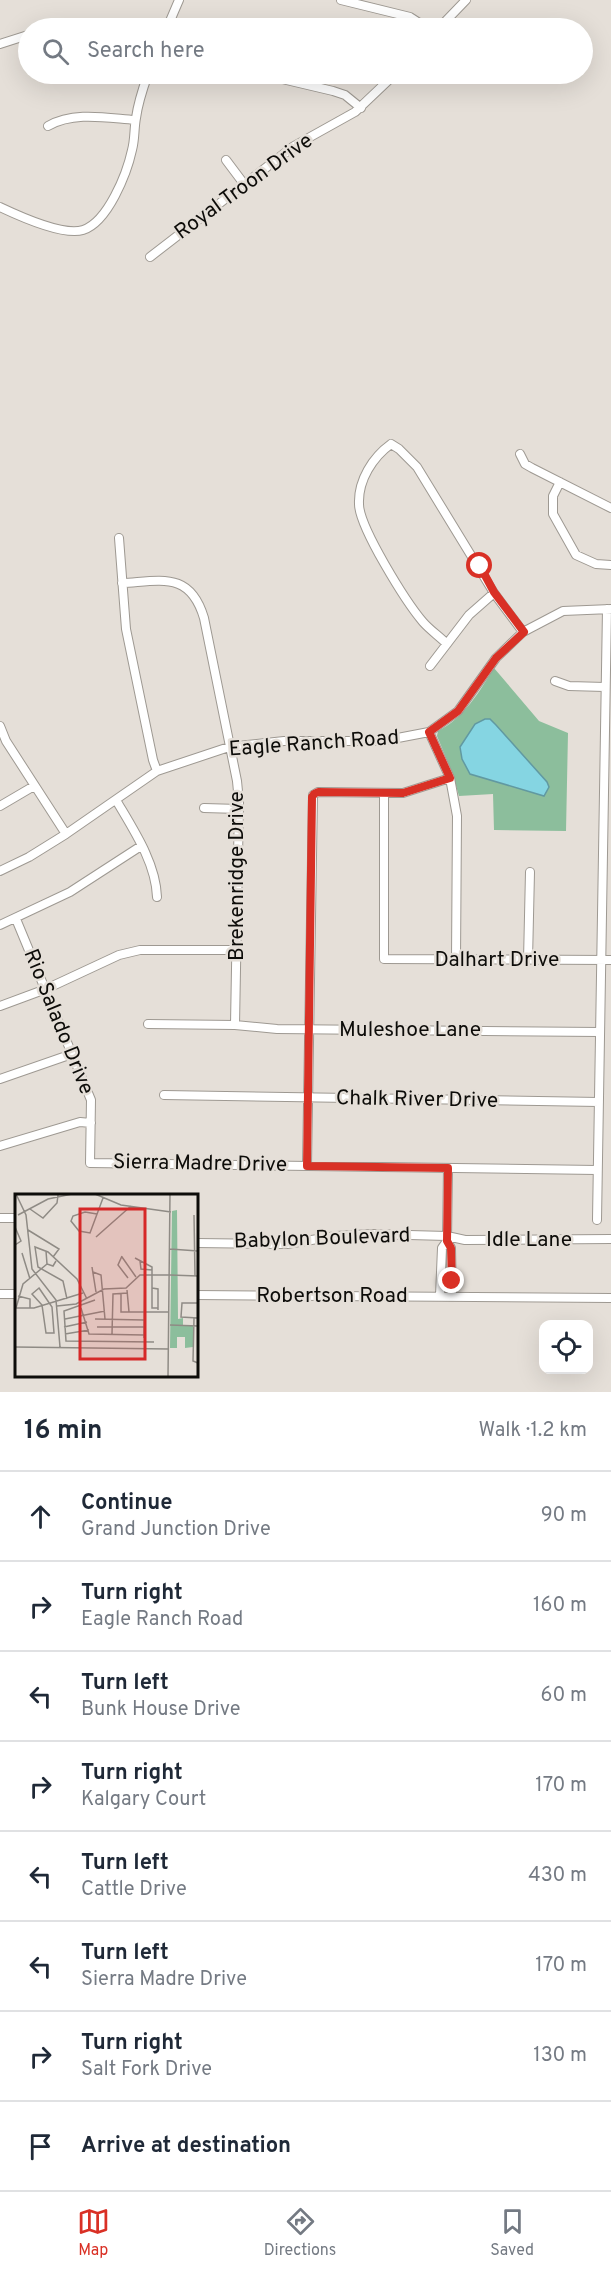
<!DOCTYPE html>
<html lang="en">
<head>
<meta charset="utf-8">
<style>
	:root { --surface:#fff; --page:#f6f6f7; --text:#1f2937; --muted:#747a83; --line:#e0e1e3; --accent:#d93025 }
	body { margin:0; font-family:Overpass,sans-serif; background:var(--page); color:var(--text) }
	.controls { position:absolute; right:18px; bottom:18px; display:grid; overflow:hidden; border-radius:12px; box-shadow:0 6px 24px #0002 }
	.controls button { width:54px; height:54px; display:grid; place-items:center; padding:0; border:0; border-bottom:2px solid var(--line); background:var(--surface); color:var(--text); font:30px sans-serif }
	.stop { position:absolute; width:18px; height:18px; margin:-14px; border:4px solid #d93025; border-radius:50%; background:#fff }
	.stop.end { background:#d93025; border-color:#fff; box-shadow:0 2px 6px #0008 }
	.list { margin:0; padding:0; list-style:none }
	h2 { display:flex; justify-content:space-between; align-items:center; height:78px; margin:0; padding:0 24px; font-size:26px }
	h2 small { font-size:20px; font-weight:400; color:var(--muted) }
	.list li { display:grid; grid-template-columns:39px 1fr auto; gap:18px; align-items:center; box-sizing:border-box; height:90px; padding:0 24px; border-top:2px solid var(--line) }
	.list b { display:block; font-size:22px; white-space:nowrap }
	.list p { margin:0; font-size:20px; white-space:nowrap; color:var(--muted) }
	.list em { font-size:20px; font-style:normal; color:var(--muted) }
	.icon { flex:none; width:33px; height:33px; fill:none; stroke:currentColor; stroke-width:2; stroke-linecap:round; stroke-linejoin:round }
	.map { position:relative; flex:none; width:611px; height:1392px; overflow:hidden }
	.search { position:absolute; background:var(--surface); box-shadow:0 6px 24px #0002; left:18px; right:18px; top:18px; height:66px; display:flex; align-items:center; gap:15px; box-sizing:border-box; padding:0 21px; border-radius:33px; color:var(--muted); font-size:22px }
	.sheet { height:798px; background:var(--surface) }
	nav { display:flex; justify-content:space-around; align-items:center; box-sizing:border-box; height:84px; border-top:2px solid var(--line); background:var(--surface); font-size:16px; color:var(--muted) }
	nav a { display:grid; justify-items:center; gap:3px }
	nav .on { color:var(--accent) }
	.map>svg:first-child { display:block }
</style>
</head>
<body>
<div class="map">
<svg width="611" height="1392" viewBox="0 0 611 1392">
	<rect width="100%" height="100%" fill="#e5dfd8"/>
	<path fill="#8cbe9c" d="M494,668l45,53 29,12 -2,98 -72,-1 -1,-36 -34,2 -7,-24 -15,-36 1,-5c25,-12 42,-40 56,-63z"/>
	<path fill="#85d5e2" stroke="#6199a1" stroke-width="1.5" d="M485,719h5l6,6 51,57 2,5 -5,9 -74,-22 -8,-15 -2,-12 15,-23z"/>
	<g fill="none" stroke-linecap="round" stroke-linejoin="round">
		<g stroke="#9e9992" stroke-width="10">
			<path id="minor" d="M341,0l69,17 17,11
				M57,28h26
				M167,28l12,-28
				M439,28l27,-28
				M0,44l28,-9
				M261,74l72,17 12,4 16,13
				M48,126c26,-15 59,-8 87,-6
				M226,160l18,24
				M0,207c19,9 63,29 83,23 25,-8 44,-57 49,-80 3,-11 2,-22 4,-32 2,-15 7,-30 12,-44
				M150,257l144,-111 61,-34 40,-38
				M391,444c-18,13 -33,36 -32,60 0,23 47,98 64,118 7,8 16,14 24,22
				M391,444l8,5 18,18 77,126 29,39
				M520,454l5,10 7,4 79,40
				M560,482l-7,14v18l23,41 20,9 15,1
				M119,538l7,91 27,131 4,11
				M122,583c39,-2 68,-12 82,35l33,163 2,21 -4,223
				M430,666l39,-51 25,-22
				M555,681l14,5 36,1
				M0,726l6,15 60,93
				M429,732l21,46 7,38 -1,143
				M384,794v165l227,1
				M116,800c17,29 40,63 41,97
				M0,806l34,-20
				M204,808l35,1
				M0,871l29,-14 37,-23 91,-63 72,-24 55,-6h98l47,-9 29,-21 38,-53 27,-26 40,-21 48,-2
				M16,919l75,181 -1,63 507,7
				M0,925l70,-33 71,-46
				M528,960l2,-88
				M0,1006l46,-17 73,-34 21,-5h97
				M148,1024l87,1 42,4 323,3
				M0,1079l72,-25
				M164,1095l435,7
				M0,1146l80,-24 11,1
				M307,1166l6,-371 5,-3 85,1 47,-15
				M448,1168l-1,73 4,7 1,48
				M0,1218h16
				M597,1220l10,-611
				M196,1243l91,1 49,-8 36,-2 75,2 18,4 146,-1
				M0,1294h16
				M196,1295l415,3
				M440,1296l2,-48 5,-7"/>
		</g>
		<use href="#minor" stroke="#fff" stroke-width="8"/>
	</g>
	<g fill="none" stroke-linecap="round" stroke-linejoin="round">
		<path stroke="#d93025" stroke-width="8" d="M452,1281l-1,-33 -4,-7 1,-73 -141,-2 5,-369 2,-3 4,-2 85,1 47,-15 -21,-46 29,-21 38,-53 28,-26 -30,-40 -14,-26"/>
	</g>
	<g text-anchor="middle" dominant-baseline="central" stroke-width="5" stroke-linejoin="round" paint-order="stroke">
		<g font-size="21" fill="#0d0c09" stroke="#e5dfd8">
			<text transform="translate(244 187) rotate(-36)">Royal Troon Drive</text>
			<text transform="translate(314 744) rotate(-4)">Eagle Ranch Road</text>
			<text transform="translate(237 876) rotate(-90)">Brekenridge Drive</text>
			<text x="497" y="960">Dalhart Drive</text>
			<text transform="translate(58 1022) rotate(68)">Rio Salado Drive</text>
			<text x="410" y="1030">Muleshoe Lane</text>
			<text transform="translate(417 1100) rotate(1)">Chalk River Drive</text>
			<text transform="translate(200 1164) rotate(1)">Sierra Madre Drive</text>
			<text transform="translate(322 1239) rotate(-2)">Babylon Boulevard</text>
			<text x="529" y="1240">Idle Lane</text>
			<text x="332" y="1296">Robertson Road</text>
		</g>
	</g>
	<g transform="translate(15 1194)">
		<rect width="183" height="183" fill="#e5dfd8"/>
		<path d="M162,16l1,109 5,-1v7l10,1v21l-8,1v-11h-8v11h-7l2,-137z" fill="#8cbe9c"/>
		<path fill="none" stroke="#8f8b85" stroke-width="1.5" d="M1,0l10,21 6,54 24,31 4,47M80,0l26,11 50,7M15,15l13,9 14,-15 1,-8M82,20l-12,-2 -12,4 -2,5 8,10 11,2 13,-35M3,21l30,-16 24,-5M179,21l1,61M0,33l6,14 -6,4M13,36l31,19 -6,8M81,43l35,-31M155,55l28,2M31,57l1,13 6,2 3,-5M7,59l8,26M107,62l-4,9 10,13M107,63l14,20M120,64l17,9v8M125,67l1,8 11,1M77,73l4,25M78,78l8,3 4,44M137,81v33h6M155,81l28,1M24,94l13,19 2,26h-8l-4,-28 -10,-11zM137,94l6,1v21M112,96l2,22M106,100v18h48M3,102l12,3v9M52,105l-4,-18 -25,-14 -3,-20 13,5 29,27 10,20M80,106l-31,11 2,30 88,1M183,109h-16l-1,14 17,1M42,112l19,-2 28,-15 22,-1 14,-13h30M0,114h19l49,-15M1,114l7,-24 24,-20M66,114l8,26 55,1M179,124l-1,43 5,2M50,125l40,-8M80,125l49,1M155,131l28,1M49,133l23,-5M82,133h47M50,140l24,-4M97,140l1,-40 15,-1M129,144l1,-64M0,153l154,2M153,183l2,-183"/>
		<path fill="#d62828" fill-opacity="0.15" stroke="#d62828" stroke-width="3" d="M65,15h65v150h-65z"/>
		<rect width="183" height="183" fill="none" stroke="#0d0c09" stroke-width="3"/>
	</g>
</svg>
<div class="controls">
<button><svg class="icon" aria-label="locate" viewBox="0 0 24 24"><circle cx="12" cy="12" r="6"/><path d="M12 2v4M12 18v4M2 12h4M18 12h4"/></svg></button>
</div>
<div class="stop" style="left:480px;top:566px"></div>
<div class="stop end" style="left:452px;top:1281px"></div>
<div class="search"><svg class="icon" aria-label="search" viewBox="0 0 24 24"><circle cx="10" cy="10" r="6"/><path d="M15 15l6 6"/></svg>Search here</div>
</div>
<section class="sheet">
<h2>16 min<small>Walk · 1.2 km</small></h2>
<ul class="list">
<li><svg class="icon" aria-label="ahead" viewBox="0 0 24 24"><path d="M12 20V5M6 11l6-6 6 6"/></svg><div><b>Continue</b><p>Grand Junction Drive</p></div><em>90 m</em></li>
<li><svg class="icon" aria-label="right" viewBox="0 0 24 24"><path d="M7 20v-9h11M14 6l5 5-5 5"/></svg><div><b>Turn right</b><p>Eagle Ranch Road</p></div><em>160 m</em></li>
<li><svg class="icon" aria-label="left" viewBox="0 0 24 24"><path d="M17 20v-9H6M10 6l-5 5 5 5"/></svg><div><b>Turn left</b><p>Bunk House Drive</p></div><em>60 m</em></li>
<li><svg class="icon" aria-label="right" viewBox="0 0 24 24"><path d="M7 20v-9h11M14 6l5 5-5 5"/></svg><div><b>Turn right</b><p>Kalgary Court</p></div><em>170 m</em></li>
<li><svg class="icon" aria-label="left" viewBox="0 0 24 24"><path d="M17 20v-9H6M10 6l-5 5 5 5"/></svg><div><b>Turn left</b><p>Cattle Drive</p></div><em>430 m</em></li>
<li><svg class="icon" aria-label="left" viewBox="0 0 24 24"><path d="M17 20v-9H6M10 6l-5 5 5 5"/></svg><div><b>Turn left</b><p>Sierra Madre Drive</p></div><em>170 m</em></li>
<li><svg class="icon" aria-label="right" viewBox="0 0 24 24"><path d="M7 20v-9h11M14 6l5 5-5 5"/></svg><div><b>Turn right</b><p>Salt Fork Drive</p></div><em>130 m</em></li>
<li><svg class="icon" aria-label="arrive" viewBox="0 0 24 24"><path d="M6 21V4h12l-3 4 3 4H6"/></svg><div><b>Arrive at destination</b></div></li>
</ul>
</section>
<nav>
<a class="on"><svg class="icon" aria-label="map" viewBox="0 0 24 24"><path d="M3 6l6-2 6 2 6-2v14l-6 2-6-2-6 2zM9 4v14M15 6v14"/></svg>Map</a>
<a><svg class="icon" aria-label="directions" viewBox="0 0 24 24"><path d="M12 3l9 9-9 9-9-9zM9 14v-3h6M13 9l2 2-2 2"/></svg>Directions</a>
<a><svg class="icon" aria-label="saved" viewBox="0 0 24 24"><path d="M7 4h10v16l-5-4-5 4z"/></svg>Saved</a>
</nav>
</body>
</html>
